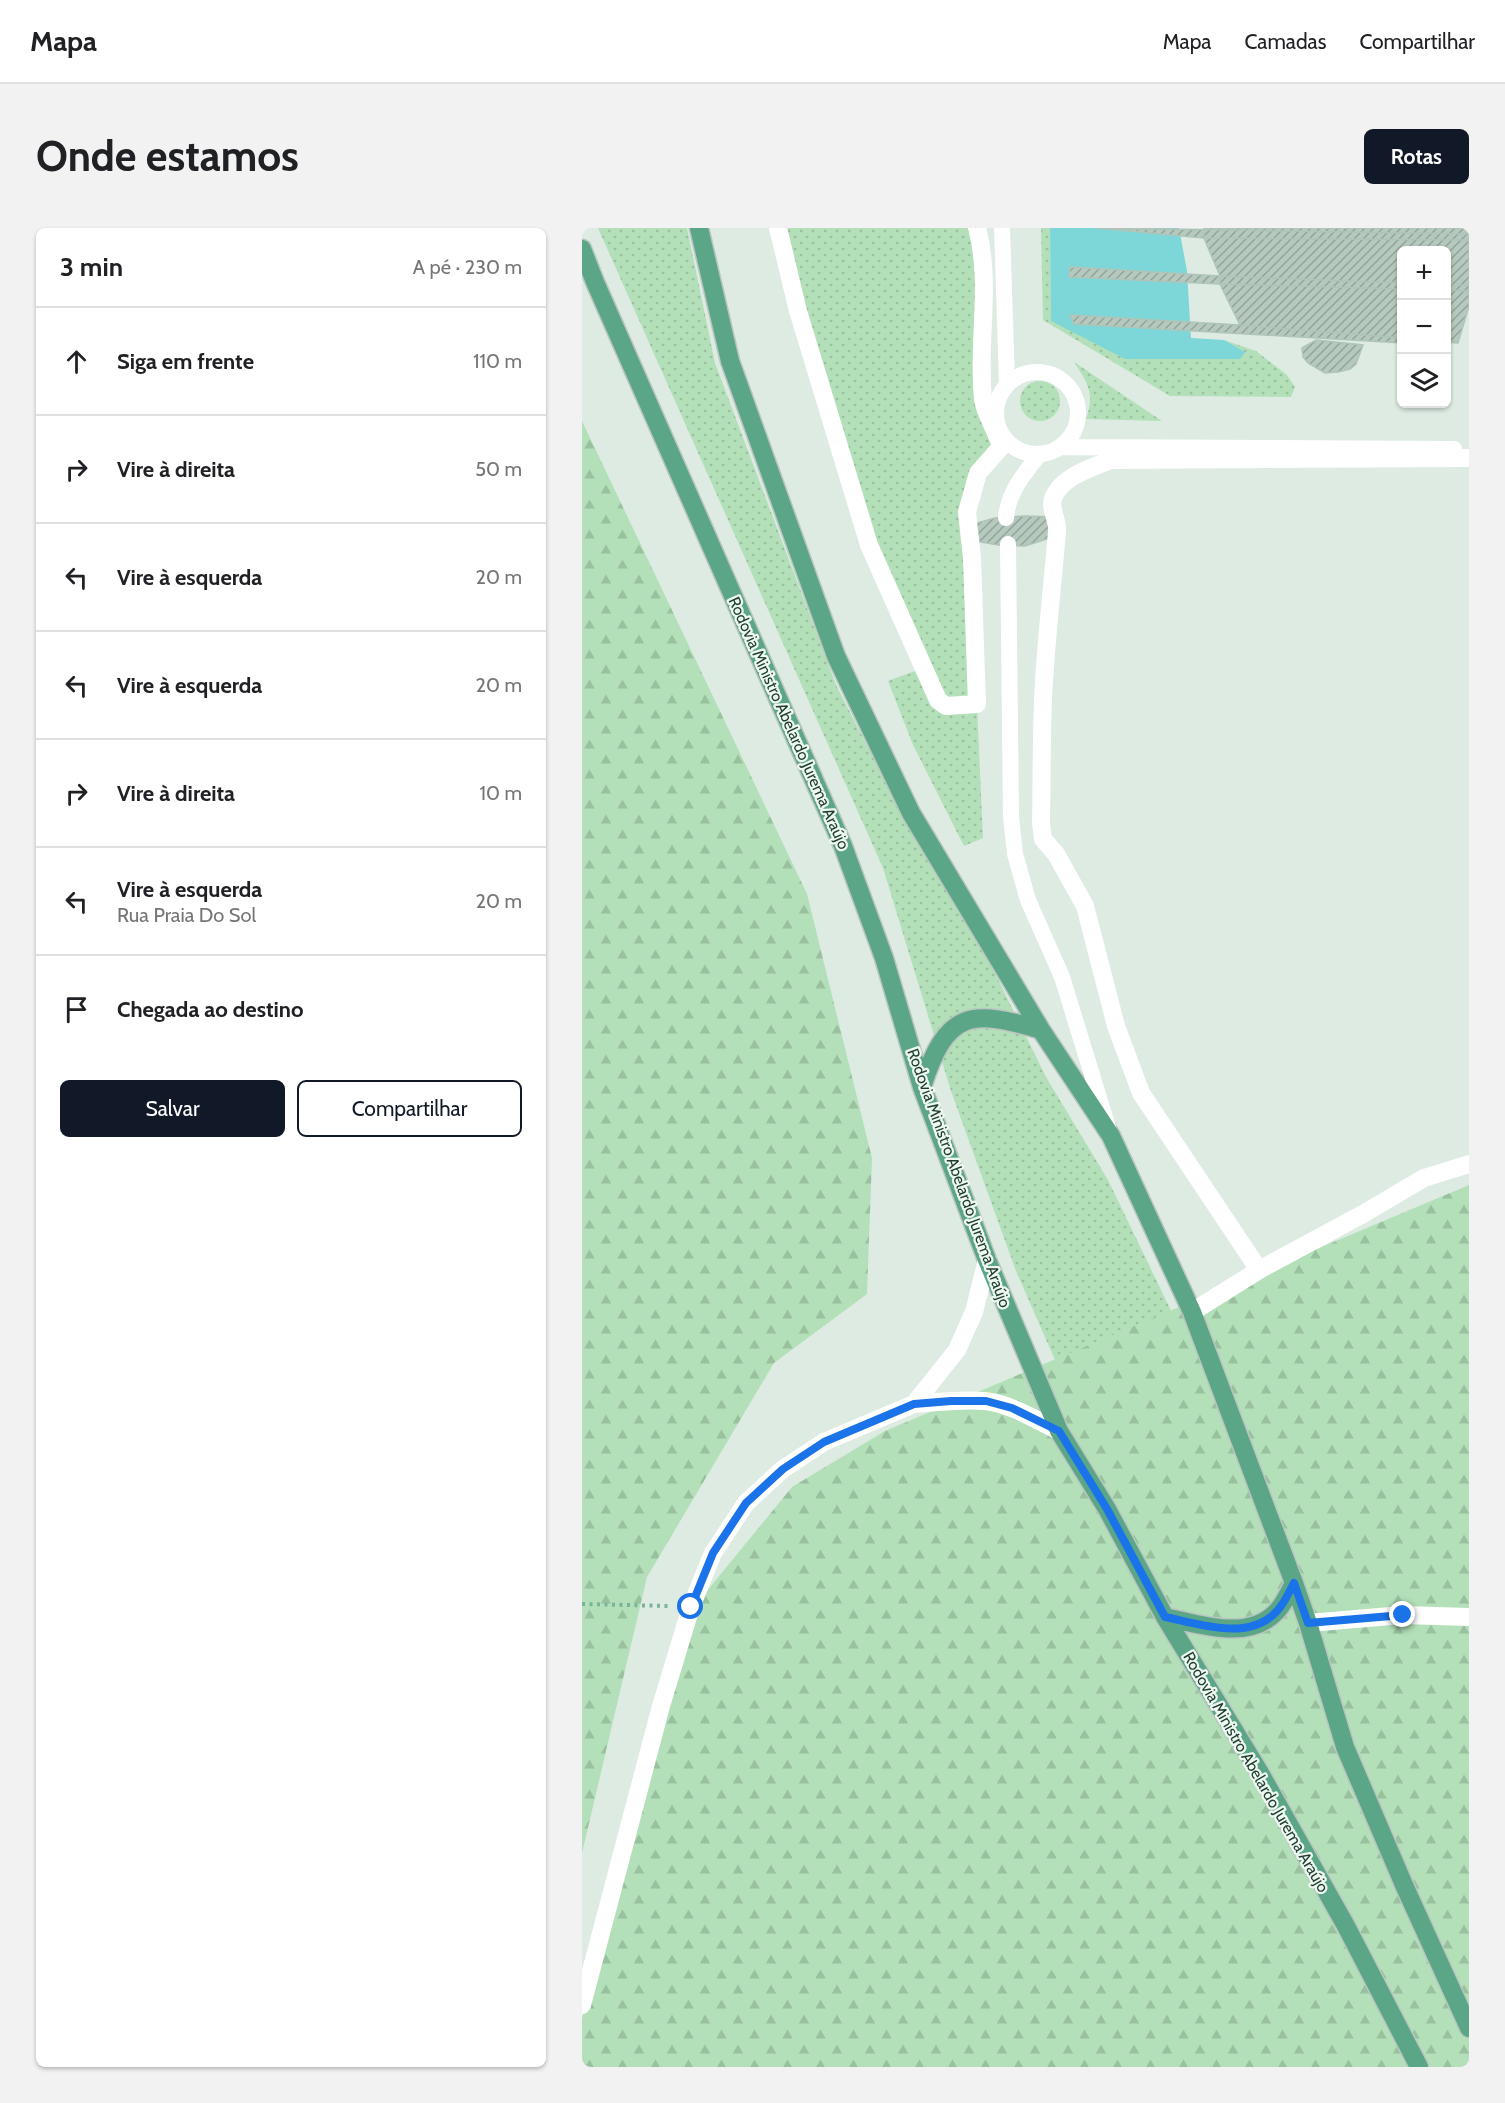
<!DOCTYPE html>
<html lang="pt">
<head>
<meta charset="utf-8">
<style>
	:root { --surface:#fff; --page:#f2f2f2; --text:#202124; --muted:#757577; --line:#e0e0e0; --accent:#111827 }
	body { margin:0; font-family:Cabin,sans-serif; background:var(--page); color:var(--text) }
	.controls { position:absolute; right:18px; top:18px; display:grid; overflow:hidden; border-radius:9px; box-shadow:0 2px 4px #0004 }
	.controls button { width:54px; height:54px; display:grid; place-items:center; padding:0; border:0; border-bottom:2px solid var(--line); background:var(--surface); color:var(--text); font:30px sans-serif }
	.stop { position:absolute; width:18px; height:18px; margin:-14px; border:4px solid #1a73e8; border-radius:50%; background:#fff }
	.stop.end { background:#1a73e8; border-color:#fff; box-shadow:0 2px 6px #0008 }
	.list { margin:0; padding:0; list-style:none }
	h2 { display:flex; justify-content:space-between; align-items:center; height:78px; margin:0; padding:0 24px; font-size:26px }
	h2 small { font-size:20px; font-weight:400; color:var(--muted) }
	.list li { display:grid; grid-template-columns:39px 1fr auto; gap:18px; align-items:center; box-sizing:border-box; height:108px; padding:0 24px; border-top:2px solid var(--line) }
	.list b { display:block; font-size:22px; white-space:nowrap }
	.list p { margin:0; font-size:20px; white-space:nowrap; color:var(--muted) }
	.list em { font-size:20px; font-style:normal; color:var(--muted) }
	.actions { display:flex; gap:12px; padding:18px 24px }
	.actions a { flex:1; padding:14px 0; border:2px solid var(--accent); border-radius:9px; text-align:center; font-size:21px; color:var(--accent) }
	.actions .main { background:var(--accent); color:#fff }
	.icon { flex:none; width:33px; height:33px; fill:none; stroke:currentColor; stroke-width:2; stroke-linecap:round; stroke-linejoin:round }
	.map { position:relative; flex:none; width:887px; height:1839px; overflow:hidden; border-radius:9px }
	header { display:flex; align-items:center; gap:36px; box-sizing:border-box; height:84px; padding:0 30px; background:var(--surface); border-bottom:2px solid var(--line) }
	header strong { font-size:28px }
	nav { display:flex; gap:33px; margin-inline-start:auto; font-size:21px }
	.intro { display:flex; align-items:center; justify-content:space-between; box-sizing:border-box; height:144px; padding:0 36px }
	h1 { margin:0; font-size:42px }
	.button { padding:15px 27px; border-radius:9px; background:var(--accent); color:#fff; font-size:21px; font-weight:700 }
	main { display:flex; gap:36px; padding:0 36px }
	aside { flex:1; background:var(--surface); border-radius:9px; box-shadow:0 2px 4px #0004 }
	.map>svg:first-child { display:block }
</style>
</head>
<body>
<header>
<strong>Mapa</strong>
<nav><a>Mapa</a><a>Camadas</a><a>Compartilhar</a></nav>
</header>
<div class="intro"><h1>Onde estamos</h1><a class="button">Rotas</a></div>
<main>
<aside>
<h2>3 min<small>A pé · 230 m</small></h2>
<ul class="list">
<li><svg class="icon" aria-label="ahead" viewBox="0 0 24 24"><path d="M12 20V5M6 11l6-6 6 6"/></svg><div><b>Siga em frente</b></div><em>110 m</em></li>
<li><svg class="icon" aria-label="right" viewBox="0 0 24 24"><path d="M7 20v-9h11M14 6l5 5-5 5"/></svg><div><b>Vire à direita</b></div><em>50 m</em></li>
<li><svg class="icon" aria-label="left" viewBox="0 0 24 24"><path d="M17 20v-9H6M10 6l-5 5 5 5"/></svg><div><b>Vire à esquerda</b></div><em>20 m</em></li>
<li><svg class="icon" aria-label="left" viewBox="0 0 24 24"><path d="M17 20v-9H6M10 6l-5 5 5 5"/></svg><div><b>Vire à esquerda</b></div><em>20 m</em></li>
<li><svg class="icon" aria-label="right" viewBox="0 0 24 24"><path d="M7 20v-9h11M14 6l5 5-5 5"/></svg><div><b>Vire à direita</b></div><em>10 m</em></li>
<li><svg class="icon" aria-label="left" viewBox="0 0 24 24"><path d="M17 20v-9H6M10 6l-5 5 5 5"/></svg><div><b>Vire à esquerda</b><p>Rua Praia Do Sol</p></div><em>20 m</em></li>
<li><svg class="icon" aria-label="arrive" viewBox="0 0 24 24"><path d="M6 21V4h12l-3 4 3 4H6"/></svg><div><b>Chegada ao destino</b></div></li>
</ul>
<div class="actions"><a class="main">Salvar</a><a>Compartilhar</a></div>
</aside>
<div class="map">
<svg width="887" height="1839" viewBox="0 0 887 1839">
	<defs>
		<pattern id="grass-dots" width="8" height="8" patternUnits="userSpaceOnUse" patternTransform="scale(1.5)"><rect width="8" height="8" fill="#b3e0b8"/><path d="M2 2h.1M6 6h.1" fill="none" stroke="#9ac19e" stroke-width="1.8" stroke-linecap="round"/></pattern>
		<pattern id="forest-firs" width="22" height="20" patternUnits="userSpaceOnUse" patternTransform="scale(1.5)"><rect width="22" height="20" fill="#b3e0b8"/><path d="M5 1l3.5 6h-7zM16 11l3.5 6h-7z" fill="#9ac19e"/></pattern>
		<pattern id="building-hatch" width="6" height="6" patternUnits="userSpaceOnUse" patternTransform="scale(1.5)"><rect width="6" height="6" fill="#b5c9be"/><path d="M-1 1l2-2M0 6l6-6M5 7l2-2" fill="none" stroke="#93a49b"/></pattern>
	</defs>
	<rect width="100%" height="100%" fill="#ddebe3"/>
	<path fill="url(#grass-dots)" d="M16,0h89l28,135 121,322 63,123 85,143 62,126 62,103 67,139 294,748 -396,-666 -57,-130 -65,-180 -68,-223z
		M196,0h199l6,129 16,83 -31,67 15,331 -19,8 -51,-101 -25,-64 35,-13 -54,-123z
		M459,0h9l1,93 193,31 -20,-12 32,11 31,24 8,12 -4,10 -121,-1 -127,-76z
		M492,134l88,59 -76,-2c9,-25 2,-36 -12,-57z
		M438 173a20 20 0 1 1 40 0a20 20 0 1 1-40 0Z"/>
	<path fill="url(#forest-firs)" d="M0,193l225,473 65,264 -5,136 -93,69 -127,214 -65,276z
		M887,957v882h-887v-48l64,-250 24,-77 36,-100 86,-105 93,-56z"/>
	<path fill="#7dd7d8" d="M468,0h129l8,43 4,67 33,2 21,12 -5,7h-115l-74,-38z"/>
	<path fill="url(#building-hatch)" stroke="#afc5b9" stroke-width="1.5" d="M514,0l373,6v6l-265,-2z
		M622,0h265v78l-11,37 -12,-1v-92h-44v88l-162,-13 -20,-41v-8l-16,-38z
		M488,39l150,9 182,7v6l-182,-5 -151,-7z
		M864,57h23v6l-23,-1z
		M488,87l170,10 162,13v5l-328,-19z
		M734,112l47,5 -7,19 -6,5 -12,3 -13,1 -17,-10 -5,-6 -1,-9z
		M443,288l28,1v20l-28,9 -27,-1 -22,-4 -3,-17 22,-6z"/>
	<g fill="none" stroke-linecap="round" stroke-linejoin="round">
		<g stroke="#bbc5c1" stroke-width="21">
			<path id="primary" d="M117,0l31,133 106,295 75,157 130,217 70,106 81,176 102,271 14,40 37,124 59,138 65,143
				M0,21l13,33 248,564 41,112 38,129 65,173 72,171 48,78 58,108 95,156 86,153 73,141
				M340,859c24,-75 47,-79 119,-57
				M583,1389c34,7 84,25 112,-6 7,-7 12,-19 17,-28"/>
		</g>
		<path stroke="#7ab398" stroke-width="4" stroke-dasharray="3 4.5" stroke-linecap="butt" d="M0,1376l87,2"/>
		<path stroke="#fff" stroke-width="16" d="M420,0l5,156
			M414 185a41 41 0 1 1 82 0a41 41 0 1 1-82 0Z
			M480,219l392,2
			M424,290c2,-26 18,-44 33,-63
			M426,316l3,272 4,38 13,46 34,77 46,150"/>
		<path stroke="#fff" stroke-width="18" d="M196,0l20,83 71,234 69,155 8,6 31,-2 -5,-146 -5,-46 11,-39 23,-26c-4,-16 -16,-32 -18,-48 -6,-57 9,-115 -6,-171
			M677,1042l-118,-177 -25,-67 -31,-120 -29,-52 -13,-15 -2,-16c1,-47 0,-95 3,-142 3,-50 9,-100 13,-150 1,-13 -9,-23 -3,-35 9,-20 38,-28 56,-36l359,-2"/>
		<path stroke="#fff" stroke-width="18" d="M405,1032l-13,52 -17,38 -43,54c23,-2 47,-5 71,-3 26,3 51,19 74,30
			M610,1084l67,-42 104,-56 61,-36 45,-14
			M726,1395l95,-8 66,2
			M0,1777l79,-299 30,-99 22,-54 33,-50 37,-34 41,-27 90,-38"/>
		<use href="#primary" stroke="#5ca688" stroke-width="18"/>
	</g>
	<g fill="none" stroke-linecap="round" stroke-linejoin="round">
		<path stroke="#1a73e8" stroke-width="8" d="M109,1379l22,-54 33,-50 37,-34 41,-27 90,-38 37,-3h35l26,7 47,23 48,78 58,108c34,7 84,25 112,-6 7,-7 12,-19 17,-28l14,40 95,-8"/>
	</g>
	<g text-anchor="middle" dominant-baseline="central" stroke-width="4.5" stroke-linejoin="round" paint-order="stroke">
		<g font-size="16" fill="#1d3d2f" stroke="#eef8f1">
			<text transform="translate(207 495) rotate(66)">Rodovia Ministro Abelardo Jurema Araújo</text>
			<text transform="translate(377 950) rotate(70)">Rodovia Ministro Abelardo Jurema Araújo</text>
			<text transform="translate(674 1544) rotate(60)">Rodovia Ministro Abelardo Jurema Araújo</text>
		</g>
	</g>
</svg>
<div class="controls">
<button>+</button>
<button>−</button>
<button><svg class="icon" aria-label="layers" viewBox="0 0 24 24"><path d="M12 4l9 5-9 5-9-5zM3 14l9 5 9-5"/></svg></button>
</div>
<div class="stop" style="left:109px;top:1379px"></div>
<div class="stop end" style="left:821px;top:1387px"></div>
</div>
</main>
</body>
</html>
